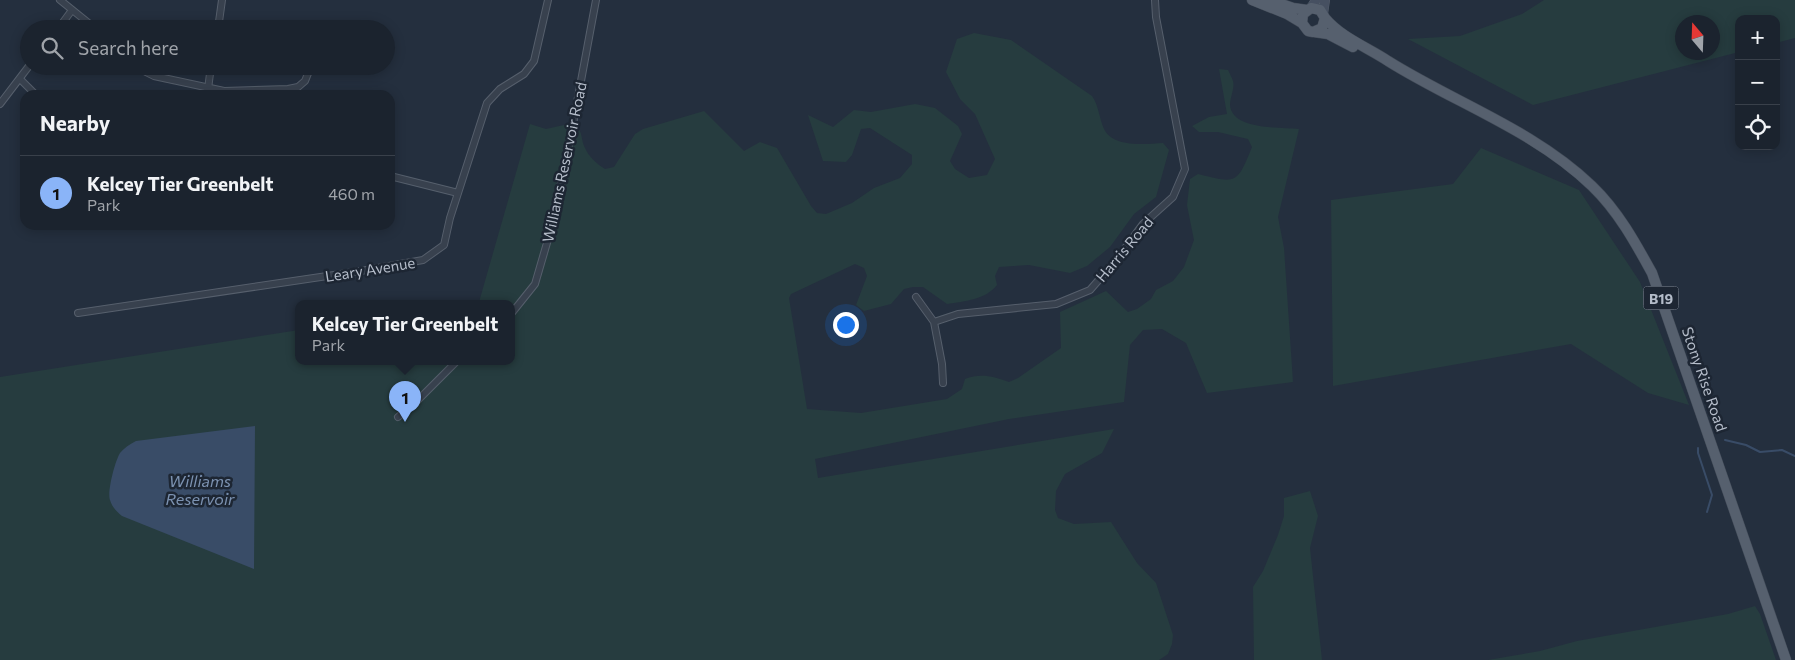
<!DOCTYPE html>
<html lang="en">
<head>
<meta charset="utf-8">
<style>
	:root { --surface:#1b232e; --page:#282f3a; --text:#f1f3f6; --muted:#a0a4aa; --line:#39404a; --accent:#8ab4f8 }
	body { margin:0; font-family:Commissioner,sans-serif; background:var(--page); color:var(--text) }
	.controls { position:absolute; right:15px; top:15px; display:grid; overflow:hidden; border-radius:10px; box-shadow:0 2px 12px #0003 }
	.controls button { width:45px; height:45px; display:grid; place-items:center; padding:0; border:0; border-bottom:1px solid var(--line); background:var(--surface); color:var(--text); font:25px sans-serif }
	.compass { position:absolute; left:1675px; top:15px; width:45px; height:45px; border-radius:50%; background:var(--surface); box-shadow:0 2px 12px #0003; rotate:341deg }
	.you { position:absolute; left:845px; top:324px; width:18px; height:18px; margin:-12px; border:4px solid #fff; border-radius:50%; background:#1a73e8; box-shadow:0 0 0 8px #1a73e833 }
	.badge { display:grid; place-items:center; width:32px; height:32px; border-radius:50%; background:var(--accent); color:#111; font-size:16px; font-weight:700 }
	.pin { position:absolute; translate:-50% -41px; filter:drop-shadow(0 1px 2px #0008) }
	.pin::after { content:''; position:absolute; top:26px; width:18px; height:15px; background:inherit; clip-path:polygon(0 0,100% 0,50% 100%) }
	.popup { position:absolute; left:295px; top:300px; width:220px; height:65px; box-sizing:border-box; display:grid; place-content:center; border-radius:10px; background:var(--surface); filter:drop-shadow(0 1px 4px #0005); font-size:16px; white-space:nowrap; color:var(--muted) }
	.popup b { font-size:19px; color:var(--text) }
	.popup::after { content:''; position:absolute; left:50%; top:100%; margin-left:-10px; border:10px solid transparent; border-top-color:var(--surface) }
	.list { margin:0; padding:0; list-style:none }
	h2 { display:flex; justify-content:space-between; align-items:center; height:65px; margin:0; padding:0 20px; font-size:21px }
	h2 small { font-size:16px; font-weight:400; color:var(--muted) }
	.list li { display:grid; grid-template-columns:32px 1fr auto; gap:15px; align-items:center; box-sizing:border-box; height:75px; padding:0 20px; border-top:1px solid var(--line) }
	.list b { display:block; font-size:19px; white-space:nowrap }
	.list p { margin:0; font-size:16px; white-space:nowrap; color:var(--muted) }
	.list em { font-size:16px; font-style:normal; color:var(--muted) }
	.icon { flex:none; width:28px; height:28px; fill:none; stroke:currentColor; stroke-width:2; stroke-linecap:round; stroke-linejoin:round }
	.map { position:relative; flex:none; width:1795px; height:660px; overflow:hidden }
	.search { position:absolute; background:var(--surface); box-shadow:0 2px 12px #0003; left:20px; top:20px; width:375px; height:55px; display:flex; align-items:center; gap:12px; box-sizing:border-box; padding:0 18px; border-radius:28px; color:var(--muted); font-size:19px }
	.panel { position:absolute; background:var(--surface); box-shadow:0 2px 12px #0003; left:20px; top:90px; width:375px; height:140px; border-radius:15px }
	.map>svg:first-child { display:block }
</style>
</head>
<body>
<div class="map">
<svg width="1795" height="660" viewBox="0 0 1795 660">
	<rect width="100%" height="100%" fill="#242f3e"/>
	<path fill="#263c3f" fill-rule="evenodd" d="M1544,0h251v38l-19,5v-24h-37v33l-206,53 -125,-66 52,-3 62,-22zM1712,22v30h-30v-30z
		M974,33l37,7 81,56c7,10 7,22 12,33 9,19 42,15 59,14l6,7 -13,47 -22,17 -24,33 -23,19 -17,7 -41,-8 -30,2 -4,9 2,9c-12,15 -32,16 -50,19l-24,-17h-10l-9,2 -13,15 -27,7 -8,-6 11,-29 -3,-8 -9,-4 -64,30 -2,4 18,111 54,4 86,-14 15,-10 3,-10c15,-6 28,-3 44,3l9,-4 43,-30 -1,-36 46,-21 22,21 9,-3 14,-10 5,-9 17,-9 11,-14 10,-27 -7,-35 3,-26 8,-5c39,10 39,10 54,-27l-4,-8 -30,-7h-19l-7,-6 17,-9 18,-3 -8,-45 9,1c2,4 4,8 5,11 2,7 -3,16 -3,24 2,25 49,22 69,24l-21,88 6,31 9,134 -86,11 -21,-50 -24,-14 -19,1 -13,15 -6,57 -115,17 -194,40 3,19 296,-49 -12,24 -37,21 -9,17 -1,19 3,8 16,6 37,-2 26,41 19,20 17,52 -1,9 -4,10 -9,6h-1159v-283l299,-47v31h212v-58h-40l8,-1 51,-178 16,5 27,-6c11,9 7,14 12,25 4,9 12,16 20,21l9,-2 21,-33 8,-5 61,-18 40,40 16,-9 17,6 34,58 6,7 9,1 26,-11 22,-15 26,-10 12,-14v-9l-42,-27 -9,1 -9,26 -6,7 -23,-1 -15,-46 25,12 21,-17 17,2 44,-8 20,4 23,18 4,8 -12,27 5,8 14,9 18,-3 8,-16 -20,-45 -15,-15 -14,-27 11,-33z
		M1481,148l98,42 61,92 49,123 -41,-12 -77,-49 -238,42 -2,-186 122,-16z
		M1310,491l8,25 -8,32 12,112h-68l-1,-73 10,-16 15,-36 6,-19v-18z
		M1755,606l5,8 16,46h-288l52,-9 37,-10 151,-27z"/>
	<path fill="#394c67" d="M255,426l-1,143 -132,-53c-5,-4 -10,-9 -12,-16 -3,-8 5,-39 10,-47 4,-5 10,-9 16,-12z"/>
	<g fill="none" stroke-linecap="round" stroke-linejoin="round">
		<path stroke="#394c67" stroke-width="2" d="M1725,440l21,5 14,7 22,-2 13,6
			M1698,448v5l14,42 -5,17"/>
		<g stroke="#565f6c" stroke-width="8">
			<path id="minor" d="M60,0l36,29
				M58,29l14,-19
				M218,29l4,-29
				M134,66l20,10 70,15 64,-2 10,-2 7,-6 6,-15
				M20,79l16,16
				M208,89l3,-23
				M0,104l29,-38
				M390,176l68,17
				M916,297l18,25
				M78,313l283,-42 62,-11 21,-15 6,-27 37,-115 13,-14 24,-15 10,-13 14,-61
				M511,314l24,-30 14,-48 19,-85 28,-151
				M943,383l-1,-19 -8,-42 24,-8 98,-10 34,-14 27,-31 26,-35 30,-27 12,-28 -29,-152 -1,-17
				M398,417l16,-13 43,-43"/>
		</g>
		<g stroke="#565f6c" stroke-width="10">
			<path id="secondary" d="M1311,8l5,-8
				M1323,14l2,-14"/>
		</g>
		<g stroke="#414a57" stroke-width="11">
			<path id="primary" d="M1252,0l35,14 15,9 6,8 5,1 9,-4 3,-10 -5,-8 -9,-2 -8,6 -1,9
				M1270,0l23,8 14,2
				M1325,18c17,20 42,29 63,43 67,42 146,69 204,125 26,25 43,56 60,87l134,387
				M1314,32l14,2 25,13"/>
		</g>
		<use href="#minor" stroke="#38414e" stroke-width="6"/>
		<use href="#secondary" stroke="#465061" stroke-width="9"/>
		<use href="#primary" stroke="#56606e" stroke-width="10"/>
	</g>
	<g text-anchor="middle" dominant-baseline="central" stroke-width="5" stroke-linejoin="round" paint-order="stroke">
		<rect fill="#1d2633" stroke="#878f9c" stroke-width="1" x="1643.5" y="286.5" width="35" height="23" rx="4"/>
		<g font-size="14" font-weight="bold" fill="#b4bcc9">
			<text x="1661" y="298">B19</text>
		</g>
		<g font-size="15" fill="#b4bcc9" stroke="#1d2633">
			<text transform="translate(564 162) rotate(-78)">Williams Reservoir Road</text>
			<text transform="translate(1124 249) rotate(-50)">Harris Road</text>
			<text transform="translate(370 269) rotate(-9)">Leary Avenue</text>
			<text transform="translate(1705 379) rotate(71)">Stony Rise Road</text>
		</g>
		<g font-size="16" font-style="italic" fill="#7c92b1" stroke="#1d2633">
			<text x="200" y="480">Williams<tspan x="200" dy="18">Reservoir</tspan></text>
		</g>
	</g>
</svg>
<div class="controls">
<button>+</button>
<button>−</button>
<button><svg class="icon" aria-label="locate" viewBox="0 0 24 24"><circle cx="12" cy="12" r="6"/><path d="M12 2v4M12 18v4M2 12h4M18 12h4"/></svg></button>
</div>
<svg class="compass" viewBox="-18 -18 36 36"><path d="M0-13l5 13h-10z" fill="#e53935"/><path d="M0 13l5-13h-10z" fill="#a0a4aa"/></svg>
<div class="you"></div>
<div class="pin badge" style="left:405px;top:422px">1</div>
<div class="popup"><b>Kelcey Tier Greenbelt</b>Park</div>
<div class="search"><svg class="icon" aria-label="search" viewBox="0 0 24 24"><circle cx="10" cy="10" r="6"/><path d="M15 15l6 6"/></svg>Search here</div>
<section class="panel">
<h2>Nearby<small></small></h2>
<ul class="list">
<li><span class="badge">1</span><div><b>Kelcey Tier Greenbelt</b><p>Park</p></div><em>460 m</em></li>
</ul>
</section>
</div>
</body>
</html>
